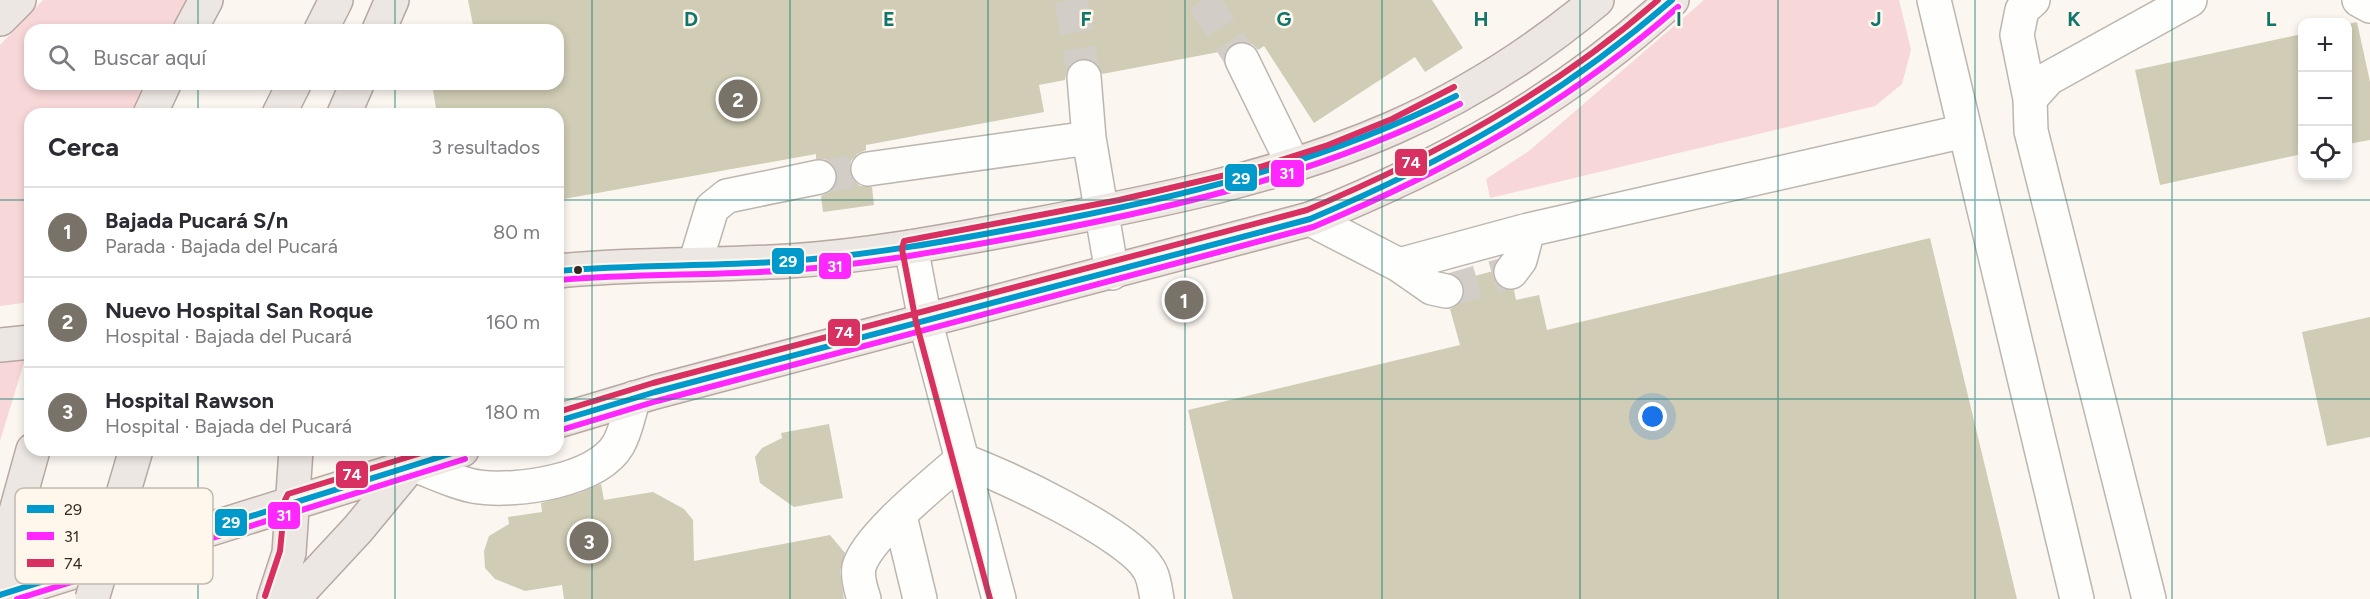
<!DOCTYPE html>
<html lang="es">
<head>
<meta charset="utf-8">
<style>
	:root { --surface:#fff; --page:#f7f7f7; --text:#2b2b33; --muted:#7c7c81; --line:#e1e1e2; --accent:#797269 }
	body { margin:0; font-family:Figtree,sans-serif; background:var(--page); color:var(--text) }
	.controls { position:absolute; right:18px; top:18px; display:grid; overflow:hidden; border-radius:12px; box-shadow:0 3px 9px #0003 }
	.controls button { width:54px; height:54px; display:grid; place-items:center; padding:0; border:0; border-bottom:2px solid var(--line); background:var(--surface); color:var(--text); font:30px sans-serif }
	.you { position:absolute; left:1653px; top:417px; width:21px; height:21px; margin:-15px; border:4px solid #fff; border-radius:50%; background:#1a73e8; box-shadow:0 0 0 9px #1a73e833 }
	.badge { display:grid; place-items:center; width:39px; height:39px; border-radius:50%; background:var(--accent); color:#fff; font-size:20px; font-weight:700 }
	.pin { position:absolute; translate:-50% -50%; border:3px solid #fff; box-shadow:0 2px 6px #0006 }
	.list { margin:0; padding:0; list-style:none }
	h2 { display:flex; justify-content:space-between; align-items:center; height:78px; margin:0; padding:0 24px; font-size:26px }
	h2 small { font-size:20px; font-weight:400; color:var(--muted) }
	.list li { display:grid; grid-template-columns:39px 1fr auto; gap:18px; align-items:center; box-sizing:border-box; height:90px; padding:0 24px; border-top:2px solid var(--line) }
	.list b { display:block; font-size:22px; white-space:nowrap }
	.list p { margin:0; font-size:20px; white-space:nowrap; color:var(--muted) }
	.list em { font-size:20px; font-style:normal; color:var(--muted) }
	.icon { flex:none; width:33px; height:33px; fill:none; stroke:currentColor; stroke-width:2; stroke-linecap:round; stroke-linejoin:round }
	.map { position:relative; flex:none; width:2370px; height:599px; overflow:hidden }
	.search { position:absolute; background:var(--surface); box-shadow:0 3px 9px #0003; left:24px; top:24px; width:540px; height:66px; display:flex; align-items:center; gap:15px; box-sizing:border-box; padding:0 21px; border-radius:18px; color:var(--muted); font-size:22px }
	.panel { position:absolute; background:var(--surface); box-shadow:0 3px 9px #0003; left:24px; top:108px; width:540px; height:348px; border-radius:18px }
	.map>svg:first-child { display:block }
</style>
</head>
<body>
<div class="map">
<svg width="2370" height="599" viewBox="0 0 2370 599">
	<rect width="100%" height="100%" fill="#fbf6f0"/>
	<path fill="#f8d7d8" d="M43,0h144l-15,30h-142v54h115l-14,30h-101v188l-30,4v-261z
		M1704,0h195l12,50 -9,34 -27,22 -385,92 -4,-19 43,-28z
		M26,356l-26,85v-80z"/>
	<path fill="#d0ccb5" d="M468,0h964l31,48 -38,24 -10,-15 -101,66 -50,-77 -6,4 -6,-6 -9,-3 -10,2 -6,6 -4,10 -4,-7 -117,22 -9,-14 -11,-2 -9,4 -6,6 -2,12 -26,5 5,27 -178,33v5l-9,4 -6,7 -2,10 4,9 7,6 12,1 2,18 -51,7 -2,-16 11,-5 5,-8v-9l-4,-10 -8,-5h-9v-5l-258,46v-86h-121l-5,-30h126v-54h-112l27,-5z
		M2357,22l13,60v58l-22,4v-120z
		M2302,34v120l-142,31 -25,-115z
		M1930,238l87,361h-784l-45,-189 272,-65 -10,-36 9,-5 5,-9 -4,-15 33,-9 6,16 15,3 2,10 23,-5 8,35z
		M2370,317v120l-43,9 -25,-114z
		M829,424l14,74 -49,9 -34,-24 -5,-26 7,-9 20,-10 -1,-5z
		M601,484l3,16 49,-8 31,17 9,11 1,41 136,-26 15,18 -5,18 4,28h-280l-2,-14 -37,6 -30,-12 -10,-11 -1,-17 5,-15 20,-12 -1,-7 34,-5 -1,-9 39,-10z"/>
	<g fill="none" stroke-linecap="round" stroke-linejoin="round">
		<path stroke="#d3cdc7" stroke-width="33" stroke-dasharray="33 16" stroke-linecap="butt" d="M1071,0l13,77
			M1203,0l39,60
			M819,177l49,-8
			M1446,291l65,-19"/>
		<g stroke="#bcb6af" stroke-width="36">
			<path id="minor" d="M1934,0l143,599
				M2359,0l11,6
				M1242,60l51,104
				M1084,77l5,61 23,135
				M2030,99l-13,-64 5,-25 11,-10
				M868,169l221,-31
				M1310,219l89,46 129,-35 437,-99
				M911,247l14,73 74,279
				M695,264l17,-56 15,-12 92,-19
				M1399,265l33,23 14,3
				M1511,272l9,-12 8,-30
				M414,465c20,7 43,19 65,22 38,5 118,-6 139,-42 8,-13 11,-33 16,-47
				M900,516l20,83
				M864,599c-3,-9 -7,-22 -5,-32 8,-30 77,-85 102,-107 41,14 167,74 187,108 6,8 7,21 9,31
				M2149,599l-118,-468 -1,-32 19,-21 141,-78"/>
		</g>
		<g stroke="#b7a8a1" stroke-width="36">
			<path id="major" d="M0,19l19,-19
				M190,30l16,-30
				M321,30l15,-30
				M379,30l13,-30
				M150,114l14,-30
				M279,114l15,-30
				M344,114l13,-30
				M558,271c76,-8 154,-5 231,-10 82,-5 163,-21 244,-36 121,-23 246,-47 360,-97 73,-32 143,-77 204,-128
				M0,345l30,-3
				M558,421l97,-29 655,-173c136,-55 253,-119 362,-219
				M0,569l33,-119
				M0,595l462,-145
				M274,599l15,-46 7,-103
				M293,599l65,-70 52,-63"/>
		</g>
		<use href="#minor" stroke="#fefefd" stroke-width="33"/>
		<use href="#major" stroke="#ede7e3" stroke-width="33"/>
		<g stroke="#b7a8a1" stroke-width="36" stroke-linecap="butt">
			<path id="major-bridge" d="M92,599l44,-149"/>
		</g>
		<use href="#major-bridge" stroke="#ede7e3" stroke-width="33"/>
		<g stroke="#fff7ec" stroke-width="10">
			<path id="bus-1" d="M558,271c77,-7 154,-4 231,-10 81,-6 160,-20 239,-35 150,-28 290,-61 428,-130
				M558,421l97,-29 655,-173c137,-58 249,-121 362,-219
				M0,595l462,-145"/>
		</g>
		<g stroke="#fff7ec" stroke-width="10">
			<path id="bus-2" d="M559,280c77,-7 155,-4 232,-10 84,-6 166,-22 248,-37 148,-28 285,-61 421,-129
				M561,430l96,-29 656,-174c139,-58 251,-121 365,-220
				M17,599l448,-140"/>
		</g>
		<g stroke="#fff7ec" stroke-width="10">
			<path id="bus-3" d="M558,412l95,-29 654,-173c128,-54 246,-118 351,-210
				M265,596l15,-45 5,-51 3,-6 143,-44
				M990,599l-74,-277 -14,-73 2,-8 215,-41 141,-33 68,-22 64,-26 62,-32"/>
		</g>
		<use href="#bus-1" stroke="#0099cb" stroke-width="6"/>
		<use href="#bus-2" stroke="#fe27ff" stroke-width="6"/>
		<use href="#bus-3" stroke="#d93062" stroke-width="6"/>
	</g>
	<path fill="none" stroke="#0f766e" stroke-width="1.5" stroke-opacity="0.55" d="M198,0v30M395,0v30M592,0v599M790,0v599M988,0v599M1185,0v599M1382,0v599M1580,0v599M1778,0v599M1975,0v599M2172,0v599M198,84v30M395,84v30M0,200h30M558,200h1812M0,399h30M558,399h1812M198,450v149M395,450v149"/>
	<circle fill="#332b21" stroke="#fff7ec" stroke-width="2" cx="578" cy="270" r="5"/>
	<rect x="15" y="488" width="198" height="96" rx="9" fill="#fff7ec" stroke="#c2baaf" stroke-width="1.5"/>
	<rect x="27" y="505" width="27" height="8" fill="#0099cb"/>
	<rect x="27" y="532" width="27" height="8" fill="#fe27ff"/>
	<rect x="27" y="559" width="27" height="8" fill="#d93062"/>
	<g font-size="16" fill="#332b21">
		<text x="64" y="515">29</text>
		<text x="64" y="542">31</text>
		<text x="64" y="569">74</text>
	</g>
	<g font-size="20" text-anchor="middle" font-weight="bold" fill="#0f766e" stroke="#fff7ec" stroke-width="5" stroke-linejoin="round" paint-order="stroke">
		<text x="691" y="26">D</text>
		<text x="889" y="26">E</text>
		<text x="1086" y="26">F</text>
		<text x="1284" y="26">G</text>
		<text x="1481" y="26">H</text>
		<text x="1679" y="26">I</text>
		<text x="1876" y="26">J</text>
		<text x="2074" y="26">K</text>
		<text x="2271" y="26">L</text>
	</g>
	<g stroke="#fff7ec" stroke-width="2">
		<rect x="1394" y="148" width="34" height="29" rx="6" fill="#d93062"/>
		<rect x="1270" y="159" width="35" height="29" rx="6" fill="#fe27ff"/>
		<rect x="1224" y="163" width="34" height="29" rx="6" fill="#0099cb"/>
		<rect x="771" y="247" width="34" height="28" rx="6" fill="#0099cb"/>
		<rect x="818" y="252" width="34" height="28" rx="6" fill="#fe27ff"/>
		<rect x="827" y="318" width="34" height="29" rx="6" fill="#d93062"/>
		<rect x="335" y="460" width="34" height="29" rx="6" fill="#d93062"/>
		<rect x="267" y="501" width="34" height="29" rx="6" fill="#fe27ff"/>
		<rect x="214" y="508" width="34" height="29" rx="6" fill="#0099cb"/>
	</g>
	<g font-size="16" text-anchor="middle" font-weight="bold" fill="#fff">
		<text x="1411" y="168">74</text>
		<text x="1287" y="179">31</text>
		<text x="1241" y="184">29</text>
		<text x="788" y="267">29</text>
		<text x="835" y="272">31</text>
		<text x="844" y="338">74</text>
		<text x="352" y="480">74</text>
		<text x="284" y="521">31</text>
		<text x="231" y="528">29</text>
	</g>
</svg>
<div class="controls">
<button>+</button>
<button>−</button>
<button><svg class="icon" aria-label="locate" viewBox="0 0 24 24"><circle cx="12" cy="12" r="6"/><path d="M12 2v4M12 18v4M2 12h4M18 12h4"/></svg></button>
</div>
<div class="you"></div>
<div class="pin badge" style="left:1184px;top:300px">1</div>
<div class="pin badge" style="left:738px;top:99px">2</div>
<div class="pin badge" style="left:589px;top:541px">3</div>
<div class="search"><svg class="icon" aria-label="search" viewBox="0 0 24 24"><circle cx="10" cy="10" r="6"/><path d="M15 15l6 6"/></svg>Buscar aquí</div>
<section class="panel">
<h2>Cerca<small>3 resultados</small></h2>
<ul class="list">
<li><span class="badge">1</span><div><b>Bajada Pucará S/n</b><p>Parada · Bajada del Pucará</p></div><em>80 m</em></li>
<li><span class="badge">2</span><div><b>Nuevo Hospital San Roque</b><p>Hospital · Bajada del Pucará</p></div><em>160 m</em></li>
<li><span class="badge">3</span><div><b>Hospital Rawson</b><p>Hospital · Bajada del Pucará</p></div><em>180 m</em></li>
</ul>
</section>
</div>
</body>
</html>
